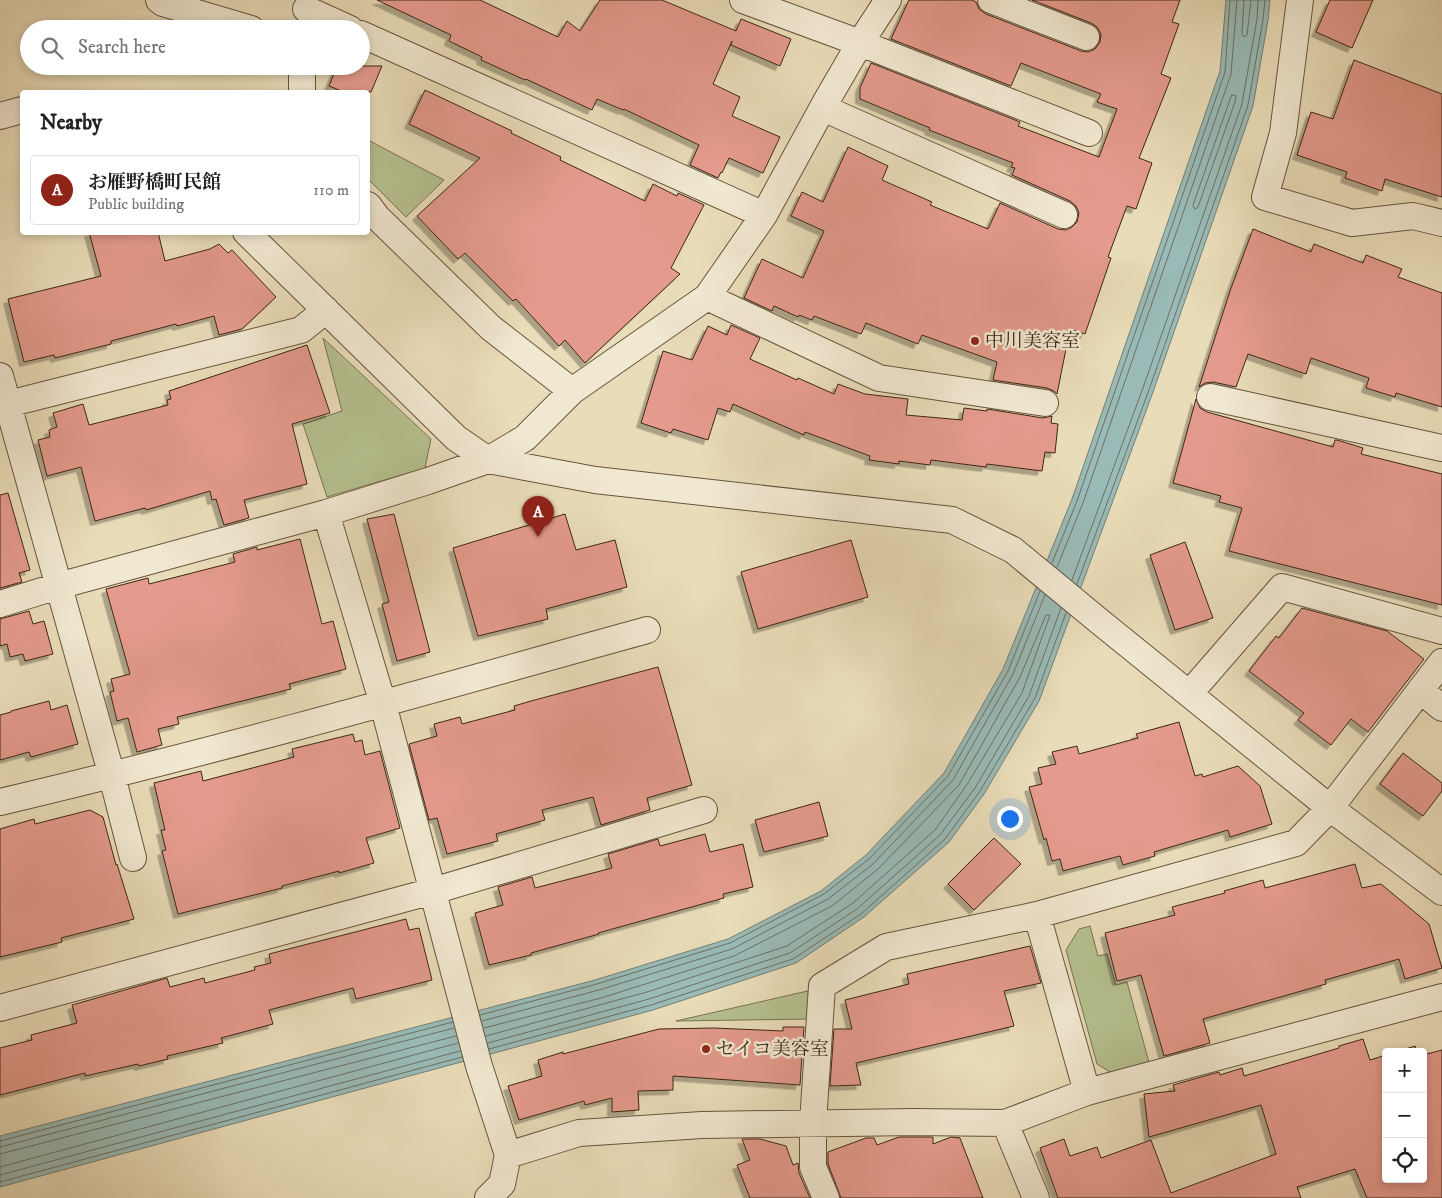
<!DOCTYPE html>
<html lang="en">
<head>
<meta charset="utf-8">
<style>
	:root { --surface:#fff; --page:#f6f6f6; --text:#222; --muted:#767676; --line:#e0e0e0; --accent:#8f2418 }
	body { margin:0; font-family:"IM FELL DW Pica","Noto Serif JP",serif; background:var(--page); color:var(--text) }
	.controls { position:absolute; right:15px; bottom:15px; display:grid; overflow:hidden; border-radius:5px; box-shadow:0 2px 8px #0003 }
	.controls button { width:45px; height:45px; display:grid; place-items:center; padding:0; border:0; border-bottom:1px solid var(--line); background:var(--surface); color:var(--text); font:25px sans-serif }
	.you { position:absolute; left:1009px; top:818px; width:18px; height:18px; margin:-12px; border:4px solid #fff; border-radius:50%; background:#1a73e8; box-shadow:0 0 0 8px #1a73e833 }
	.badge { display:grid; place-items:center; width:32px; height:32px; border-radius:50%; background:var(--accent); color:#fff; font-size:16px; font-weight:700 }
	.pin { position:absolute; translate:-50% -41px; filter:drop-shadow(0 1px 2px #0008) }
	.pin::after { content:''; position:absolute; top:26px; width:18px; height:15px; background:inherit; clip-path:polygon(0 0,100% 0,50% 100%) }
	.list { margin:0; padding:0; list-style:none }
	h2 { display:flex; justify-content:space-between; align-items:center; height:65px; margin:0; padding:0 20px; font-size:21px }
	h2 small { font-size:16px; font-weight:400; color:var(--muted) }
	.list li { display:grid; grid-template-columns:32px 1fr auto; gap:15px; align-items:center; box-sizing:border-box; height:70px; margin:0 10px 10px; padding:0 10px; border:1px solid var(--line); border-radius:5px }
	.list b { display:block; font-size:19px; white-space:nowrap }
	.list p { margin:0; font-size:16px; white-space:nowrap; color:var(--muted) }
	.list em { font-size:16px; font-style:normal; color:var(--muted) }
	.icon { flex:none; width:28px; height:28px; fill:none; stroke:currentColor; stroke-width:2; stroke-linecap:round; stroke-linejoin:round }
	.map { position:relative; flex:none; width:1442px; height:1198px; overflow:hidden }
	.search { position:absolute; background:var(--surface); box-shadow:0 2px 8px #0003; left:20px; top:20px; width:350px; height:55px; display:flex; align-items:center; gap:12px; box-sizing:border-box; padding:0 18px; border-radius:28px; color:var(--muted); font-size:19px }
	.panel { position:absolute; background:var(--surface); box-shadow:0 2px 8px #0003; left:20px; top:90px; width:350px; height:145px; border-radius:5px }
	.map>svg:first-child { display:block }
</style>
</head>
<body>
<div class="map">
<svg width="1442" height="1198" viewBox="0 0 1442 1198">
	<defs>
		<filter id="shadow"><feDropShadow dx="-4.5" dy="4.5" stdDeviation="0" flood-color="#0004"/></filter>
	</defs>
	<rect width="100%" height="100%" fill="#e9dcb8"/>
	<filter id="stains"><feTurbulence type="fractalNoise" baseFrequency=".004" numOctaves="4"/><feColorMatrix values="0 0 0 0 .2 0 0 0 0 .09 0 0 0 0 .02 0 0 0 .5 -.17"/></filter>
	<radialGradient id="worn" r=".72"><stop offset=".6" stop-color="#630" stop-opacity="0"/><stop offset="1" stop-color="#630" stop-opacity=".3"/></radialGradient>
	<path fill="#b5c08f" stroke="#797352" d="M368,140l76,40 -38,37 -38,-38z
		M323,338l108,101 -6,29 -98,29 -24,-73 39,-13z
		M1090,926l8,30 9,-2 9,31 11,-3 23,84 -35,9 -18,-11 -31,-114 13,-21z
		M812,990l-1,29 -135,2z"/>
	<path fill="#99bab6" stroke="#747f76" d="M1226,0h44l-2,20 -15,86 -100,286 -114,309 -55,93 -35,48 -85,75 -68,46 -143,47 -653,177v-51l595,-156 133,-41 93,-48 45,-36 78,-82 59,-104 69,-170 148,-428z"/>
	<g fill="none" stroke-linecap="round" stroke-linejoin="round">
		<path stroke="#6b7066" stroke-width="1" d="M1244,0l-2,34 2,3 3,-2 4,-35
			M1232,95l4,1 -1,6 -37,105 -3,2 -2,-3z
			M1052,563l25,-62 148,-429 5,-72
			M1057,567l26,-64 148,-429 6,-74
			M1072,580l71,-192 99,-284 15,-85 1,-19
			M1077,584l72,-194 99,-285 15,-85 2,-20
			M480,1015l117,-31 133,-41 94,-49 45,-35 79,-83 60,-105 32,-80
			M482,1021l117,-31 133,-41 96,-50 45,-35 80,-84 60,-106 32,-79
			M484,1028l117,-30 133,-42 98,-50 46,-37 81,-84 61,-108 26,-62h4l-28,78 -54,90 -33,47 -82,73 -66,43 -140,46 -161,44
			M488,1043l161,-44 141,-46 67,-44 83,-74 35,-47 54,-92 32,-88
			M489,1049l162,-44 142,-46 68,-45 84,-75 35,-48 55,-93 31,-85
			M0,1141l453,-119
			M0,1147l454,-119
			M0,1154l456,-118
			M0,1167l458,-124
			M0,1175l460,-124
			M0,1182l462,-125"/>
	</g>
	<path fill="#e49a8c" stroke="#3d2615" filter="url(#shadow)" d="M377,0h103l78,37 9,-16 13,10 20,-31h62l74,31 5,-12 50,20 -11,27 -49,-21 1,-4 -19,43 27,13 -8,19 48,21 -17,36 -34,-15 -7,15 -1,-1 -3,6 -28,-13 9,-20 -75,-36 -1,1 -26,-11 -5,11 -66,-31 -1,1 -44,-20 1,-3 -33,-16 2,-6z
		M909,0h63l4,2 3,7 7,5 95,37 7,1 7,-3 5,-7 1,-8 -4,-7 -6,-4 -59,-23h148l-8,22 7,2 -18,50 10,4 -32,80 13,5 -16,46 -9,-3 -19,51 3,1 -26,76 -15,-5 -13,65 -3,-3 -7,-3 -54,-8 4,-18 -75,-27 -4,9 -52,-21 -5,11 -47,-18 -2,4 -13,-5 -1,2 -24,-11 -2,5 -28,-13 18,-39 41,19 21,-47 -33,-15 11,-24 21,10 25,-55 40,19 -6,14 50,22 -2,3 58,24 12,-26 58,26 8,1 6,-3 5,-5 2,-9 -3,-7 -6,-5 -58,-26 3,-7 -4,-1 2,-4 -84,-33 1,-2 -70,-29v-11l11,-25 149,59 -2,4 81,31 18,-48 -20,-7 4,-8 -80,-31 -10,23 -120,-47z
		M1330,0h43l-21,48 -36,-16z
		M1354,60l88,34v103l-57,-18 -3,12 -37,-13 2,-6 -50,-17 14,-43 22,7z
		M337,66h45l-11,26h-27l-15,-6z
		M425,90l87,41 -1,2 50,24 -1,3 85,41 8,-17 24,12 1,-3 26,12 -33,63 9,6 -95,89 -20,-23 -6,6 -43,-47 -3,2 -48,-48 -7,6 -41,-43 63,-58 -71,-34z
		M1253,229l58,23 3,-8 49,19 3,-8 36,14 -4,8 44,16v114l-46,-14 -1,4 -29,-9 3,-10 -58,-20 -5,16 -58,-20 -12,33 -23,-5 -8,1 -6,4 31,-96z
		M89,232h69l7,29 45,-12 9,-5 9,9 4,-3 44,47 -34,32 -23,6 -5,-19 -37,10 -1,-2 -65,17v3l-56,14 -1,-3 -30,7 -16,-63 93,-23z
		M731,325l29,13 -10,21 47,21 1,-2 36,16 4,-10 27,10 43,5 -2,16 56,5 2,-12 23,3v-2l56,9 9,-2 -1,7 7,1 -3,29 -10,-1 -3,19 -55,-7 -1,3 -55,-7 -1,5 -31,-4v3l-30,-4 1,-4 -65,-24 -1,3 -71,-31 -3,8 -12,-4 -10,32 -35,-11 -2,4 -30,-10 22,-72 29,9 16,-34 19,9z
		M307,345l23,68 -38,11 15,60 -63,16 5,18 -25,7 -8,-26 -4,1 -2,-9 -64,19 -1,-2 -50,13 -14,-54 -34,9 -9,-36 12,-3 -1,-7 8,-3 -4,-14 30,-9 6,21 79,-20 -1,-5 4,-1 -2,-8z
		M1196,399l4,9 7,4 126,35 2,-7h2l26,8 -2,6 81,20v131l-213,-54 13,-43 -23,-6 2,-6 -48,-13z
		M8,493l22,77 -11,3 3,9 -22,6v-93z
		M394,514l36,138 -33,9 -15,-57 7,-2 -22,-83z
		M565,514l11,36 39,-10 12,47 -81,22 2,10 -70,17 -25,-88z
		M300,539l22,85 11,-3 13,48 -57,15 2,5 -114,28 2,7 -21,5 4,16 -25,7 -9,-34 -11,3 -7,-29 4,-1 -3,-12 19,-5 -24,-85 42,-11 1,6 86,-22 -2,-8 24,-7v3z
		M851,540l17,57 -110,32 -17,-57z
		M1185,542l28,76 -38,12 -25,-75z
		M1302,608l85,23 37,28 -56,73 -17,-13 -20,26 -33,-25 6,-7 -55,-42 27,-35 3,2z
		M29,611l4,13 11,-3 9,33 -28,7 -2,-7 -13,3 -3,-13 -7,2v-27z
		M658,667l34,118 -45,13 3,12 -49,15 -8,-28 -51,13 3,10 -49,14 2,7 -51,13 -10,-36 -8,2 -20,-76 28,-8 -3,-12 26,-7 2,7 53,-14 -1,-4 17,-5z
		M49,701l2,9 16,-5 11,39 -47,13 -2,-5 -29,8v-45l11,-3v-1z
		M1179,722l16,54 7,-2 1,3 35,-11 22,20 12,38 -42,13 -2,-7 -74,22 1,4 -32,9 -3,-9 -57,15 -3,-12 -8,2 -6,-23 -2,2 -15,-53 13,-3 -4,-16 18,-4 -4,-12 25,-6 2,8 59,-16 -2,-4z
		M353,734l2,8 7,-2 3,15 15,-4 20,77 -34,10 8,25 -35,10v-2l-57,15v2l-104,26 -16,-63 4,-1 -5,-20h4l-11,-47 47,-12 2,10 91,-24 -2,-8z
		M1403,753l39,30v8l-19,25 -43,-32z
		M819,802l9,34 -64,16 -9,-32z
		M90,810l13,7 13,48 1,-1 17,55 -73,19 1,4 -62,15v-128l34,-10 1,5z
		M705,834l5,18 33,-8 10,43 -30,7 1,4 -126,35 1,1 -68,19v2l-42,10 -14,-52 28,-8 -5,-18 34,-10 3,11 77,-20 -4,-14 50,-15 2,7z
		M994,838l27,26 -47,46 -26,-26z
		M1355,864l7,24 19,-4 48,40 13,44 -37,11 -6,-20 -74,21 1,4 -123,35 7,24 -46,13 -23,-81 -24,6 -12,-48 70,-18 -3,-8 53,-14 -1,-2 39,-11 2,8z
		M406,919l3,11 10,-2 13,52 -76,19 -3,-11 -84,22 4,14 -52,14 2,5 -56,13 1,3 -29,7 -1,-2 -53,12v-3l-85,22v-47l32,-8 -1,-5 46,-12 -5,-18 95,-27 3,9 34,-9 1,5 50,-13 -1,-3 17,-4 -2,-9z
		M1030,946l11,37 -37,8 10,35 -158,37 5,22 -31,1 4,-57h18l-7,-29 64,-16 -2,-10z
		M783,1027h21l-4,58 -127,-9v14l-35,1 1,19 -27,2v-14l-27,7 -1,-4 -65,19 -11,-34 34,-10 -4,-16 25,-8v2l96,-25 55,-1 69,3z
		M1363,1039l7,21 16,-5v124h37v-124l19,-5v148h-75l-12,-29 -58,18 4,11h-243l-18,-50 24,-9 6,17 27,-9 4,11 50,-18 20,53 105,-39 -15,-49 -112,32 -5,-43 31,-3 -2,-6 46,-13 1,3 22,-7 2,8 95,-28v-2z
		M1415,1046l2,6h-21z
		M899,1137h34v7l18,-7 9,1 23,60h-142l-13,-34v-12l38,-14h8l3,7z
		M742,1139h18l26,7 7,19 5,-2 1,10 11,25h-60l-13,-33 13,-5z"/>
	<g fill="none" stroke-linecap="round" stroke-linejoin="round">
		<g stroke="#68543e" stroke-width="28">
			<path id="street" d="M159,0l4,3 88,26
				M743,0l117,43 229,90
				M991,0l95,37
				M1300,0l-17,133 -18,64 87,26 61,-7 29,7
				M306,9l44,20
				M361,34l403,181
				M302,92v-26
				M823,108l241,107
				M0,116l22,-6
				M368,205l9,12 114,111 81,63
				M246,232l210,206 32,22 107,20 357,40 61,30 86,71 231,187 112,84
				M707,297l172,81 166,25
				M0,376l112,400 21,82
				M1210,397l232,51
				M8,404l293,-74 25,-20
				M326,513l57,191 96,362 29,89 -6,29 -14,14
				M0,604l58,-18 268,-73 102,-32 60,-21 37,-22 47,-47 135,-94 57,-82 64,-117 32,-55 28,-43
				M1420,690l22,18
				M1189,694l93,-107 160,44
				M0,802c217,-51 432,-112 647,-172
				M0,1008l433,-117 271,-81
				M1087,1092l355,-95
				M1005,1123l31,75
				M508,1155l71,-22 123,-8 212,-3 91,1 82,-31 -50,-177 259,-72 34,-35 112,-146
				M826,1198l-13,-31v-44l9,-137 64,-39 151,-32"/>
		</g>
		<use href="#street" stroke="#f1e8d1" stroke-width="26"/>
	</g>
	<g fill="#8f2418" stroke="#f1e8d1" stroke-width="2">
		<circle cx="975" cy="341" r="5"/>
		<circle cx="706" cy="1049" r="5"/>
	</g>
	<g text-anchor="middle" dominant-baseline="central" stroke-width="5" stroke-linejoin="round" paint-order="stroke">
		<g font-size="19" fill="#3d2615" stroke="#f1e8d1" text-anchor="start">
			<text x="985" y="341">中川美容室</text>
			<text x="716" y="1049">セイコ美容室</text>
		</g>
	</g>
	<rect width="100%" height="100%" filter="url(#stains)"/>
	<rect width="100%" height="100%" fill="url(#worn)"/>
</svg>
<div class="controls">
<button>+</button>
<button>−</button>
<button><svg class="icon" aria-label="locate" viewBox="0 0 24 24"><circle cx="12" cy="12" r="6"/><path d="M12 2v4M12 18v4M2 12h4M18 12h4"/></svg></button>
</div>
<div class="you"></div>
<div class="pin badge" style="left:538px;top:537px">A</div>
<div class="search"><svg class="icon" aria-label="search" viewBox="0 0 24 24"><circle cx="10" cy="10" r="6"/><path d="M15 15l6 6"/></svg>Search here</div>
<section class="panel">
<h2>Nearby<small></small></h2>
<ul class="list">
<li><span class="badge">A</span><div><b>お雁野橋町民館</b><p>Public building</p></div><em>110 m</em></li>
</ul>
</section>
</div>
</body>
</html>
